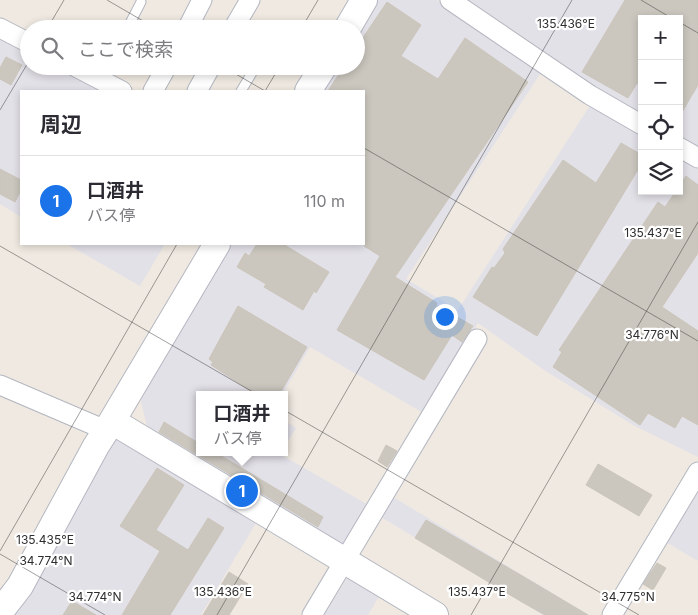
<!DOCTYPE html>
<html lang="ja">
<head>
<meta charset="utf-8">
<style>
	:root { --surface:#fff; --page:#f7f7f7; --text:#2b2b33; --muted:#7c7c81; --line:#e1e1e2; --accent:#1a73e8 }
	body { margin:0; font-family:Inter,"Noto Sans JP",sans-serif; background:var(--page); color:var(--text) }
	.controls { position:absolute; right:15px; top:15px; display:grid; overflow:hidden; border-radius:0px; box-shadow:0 2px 8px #0003 }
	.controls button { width:45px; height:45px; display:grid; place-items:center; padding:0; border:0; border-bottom:1px solid var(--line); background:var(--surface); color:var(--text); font:25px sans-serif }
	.you { position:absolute; left:444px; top:316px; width:18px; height:18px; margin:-12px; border:4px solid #fff; border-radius:50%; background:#1a73e8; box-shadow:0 0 0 8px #1a73e833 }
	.badge { display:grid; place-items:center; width:32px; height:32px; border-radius:50%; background:var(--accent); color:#fff; font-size:16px; font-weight:700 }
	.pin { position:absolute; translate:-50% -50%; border:2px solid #fff; box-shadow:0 1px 5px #0006 }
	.popup { position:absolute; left:196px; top:391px; width:92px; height:65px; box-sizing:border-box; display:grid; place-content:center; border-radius:0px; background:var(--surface); filter:drop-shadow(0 1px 4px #0005); font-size:16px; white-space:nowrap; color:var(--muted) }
	.popup b { font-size:19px; color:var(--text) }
	.popup::after { content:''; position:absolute; left:50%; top:100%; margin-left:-10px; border:10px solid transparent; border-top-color:var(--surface) }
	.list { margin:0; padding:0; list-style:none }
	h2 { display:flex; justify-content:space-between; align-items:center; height:65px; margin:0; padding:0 20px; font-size:21px }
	h2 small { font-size:16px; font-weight:400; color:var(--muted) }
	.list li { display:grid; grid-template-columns:32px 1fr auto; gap:15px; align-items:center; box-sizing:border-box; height:90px; padding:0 20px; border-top:1px solid var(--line) }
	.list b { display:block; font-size:19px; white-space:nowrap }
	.list p { margin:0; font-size:16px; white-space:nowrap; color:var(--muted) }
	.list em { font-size:16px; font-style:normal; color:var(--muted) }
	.icon { flex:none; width:28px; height:28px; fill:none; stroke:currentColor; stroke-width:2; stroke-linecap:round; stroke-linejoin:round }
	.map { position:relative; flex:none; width:698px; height:615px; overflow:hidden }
	.search { position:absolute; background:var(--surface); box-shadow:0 2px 8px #0003; left:20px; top:20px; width:345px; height:55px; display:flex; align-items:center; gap:12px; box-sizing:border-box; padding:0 18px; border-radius:28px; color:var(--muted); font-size:19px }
	.panel { position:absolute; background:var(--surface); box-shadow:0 2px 8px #0003; left:20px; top:90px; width:345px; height:155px; border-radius:0px }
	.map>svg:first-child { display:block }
</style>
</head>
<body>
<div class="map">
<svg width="698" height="615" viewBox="0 0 698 615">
	<rect width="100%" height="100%" fill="#efe9e1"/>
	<path fill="#e3e1e8" d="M377,0h60l105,71 -136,208 52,31 133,-206 51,29v58h37v-36l19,11v291l-65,-32 -89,-55 -66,-47 -53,91 -115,-67 -28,48h-82v57h81l-1,2 90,52 -23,40 -6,1 -184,-110 -10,-11 -6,-24 3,-17 84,-141h136v-153h-42l15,-25h19v-31z
		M468,0h230v147l-19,-11v-117h-37v95l-42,-25z
		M0,35l29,15v16h30l47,25h-85v126l-21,-13z
		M67,244h98l-25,42z
		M285,421l11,7 -11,18z
		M119,439l140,79 -58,97h-189l97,-172z
		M698,484v77l-34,-20z
		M393,497l196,118h-46l-162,-98z
		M352,576l29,17 -13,22h-44l23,-37z"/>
	<path fill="#cbc7bf" stroke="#cbc5ba" d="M625,0h73v85l-19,32v-98h-37v66l-5,-2 -9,15 -46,-26z
		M387,2l34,23 -20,31 37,23 27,-41 63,44 -133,195 42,26 -1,2 37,21 -11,16 -10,-7 -28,45 -87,-50 43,-74 -16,-10v-155h-36l16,-25h12v-18z
		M6,57l16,8 -11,20 -11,-6v-11z
		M621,143l21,12v8l-105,173 -64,-39 19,-30 2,1 11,-15 -2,-4 60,-89 33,23z
		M0,169l21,11v10l-6,12 -15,-8z
		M686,176l12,9v68l-36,54 36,24v94l-16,-9 -7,12 -27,-15 -8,12 -87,-58 9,-15 -3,-2 99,-148 7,5 11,-16h3v-5z
		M257,244h26l46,28 -13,21 -2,-2 -11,19 -39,-23 2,-3 -29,-17 8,-14 4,3z
		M238,306l69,41 -28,48h-22l-46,-30 2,-3 -4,-3z
		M164,422l36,22v8h15l108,65 -5,10 -159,-95z
		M386,445l11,6 -10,16 -9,-6z
		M598,464l54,31 -13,21 -53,-31z
		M157,468l27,17 -28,45 32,20 20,-32 16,10 -54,87h-48l38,-64 -40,-25z
		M426,520l98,57 64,38h-43l-23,-13 -107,-64z
		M657,563l9,5 -13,22 -10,-6z
		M229,572l19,12 -19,31h-26z
		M72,601l24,14h-33z"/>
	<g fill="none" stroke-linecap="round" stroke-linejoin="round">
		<g stroke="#b4b7c1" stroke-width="11">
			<path id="lane" d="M127,29l14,-27
				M101,80l7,-14
				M241,91l15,-25"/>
		</g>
		<g stroke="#b4b7c1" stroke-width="21">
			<path id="street" d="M450,0l140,95 52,30
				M0,28l29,15
				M187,29l15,-29
				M233,29l17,-29
				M74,66l48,25
				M153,91l14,-25
				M197,91l14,-25
				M679,147l19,11
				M0,385l96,41 9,5
				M312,615l165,-276
				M612,615l86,-143"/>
		</g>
		<g stroke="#b4b7c1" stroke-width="28">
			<path id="secondary" d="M347,29l17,-29
				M308,91l16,-25
				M112,421l323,194
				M0,612l20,-26 76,-140 16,-25 105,-177"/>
		</g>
		<use href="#lane" stroke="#fff" stroke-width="9"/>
		<use href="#street" stroke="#fff" stroke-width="19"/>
		<use href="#secondary" stroke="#fff" stroke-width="26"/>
	</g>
	<path fill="none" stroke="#2e2e2e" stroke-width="1" stroke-opacity="0.45" d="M107,0l50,29M641,0l32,19M679,22l19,11M47,29l17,-29M301,29l17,-29M222,66l43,25M265,91l15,-25M0,110l29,-49M364,148l334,193M0,246l639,369M0,551l177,-307M0,554l105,61M217,615l355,-615M471,615l227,-393"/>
	<g font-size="12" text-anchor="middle" fill="#2e2e2e" stroke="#fff" stroke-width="4.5" stroke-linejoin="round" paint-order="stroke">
		<text x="566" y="28">135.436°E</text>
		<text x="653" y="237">135.437°E</text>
		<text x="652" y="339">34.776°N</text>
		<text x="45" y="544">135.435°E</text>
		<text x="46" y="565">34.774°N</text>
		<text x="223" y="596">135.436°E</text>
		<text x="477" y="596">135.437°E</text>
		<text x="95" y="601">34.774°N</text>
		<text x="628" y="601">34.775°N</text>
	</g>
</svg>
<div class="controls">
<button>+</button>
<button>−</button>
<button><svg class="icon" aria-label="locate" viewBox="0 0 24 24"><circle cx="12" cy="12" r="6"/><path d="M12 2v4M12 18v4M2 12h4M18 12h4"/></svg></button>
<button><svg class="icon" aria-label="layers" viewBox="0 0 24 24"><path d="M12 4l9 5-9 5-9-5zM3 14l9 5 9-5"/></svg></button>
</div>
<div class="you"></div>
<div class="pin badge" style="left:242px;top:491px">1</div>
<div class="popup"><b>口酒井</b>バス停</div>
<div class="search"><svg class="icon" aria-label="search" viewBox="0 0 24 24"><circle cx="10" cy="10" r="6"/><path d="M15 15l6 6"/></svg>ここで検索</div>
<section class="panel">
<h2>周辺<small></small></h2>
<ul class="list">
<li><span class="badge">1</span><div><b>口酒井</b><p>バス停</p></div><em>110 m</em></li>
</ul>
</section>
</div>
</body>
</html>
